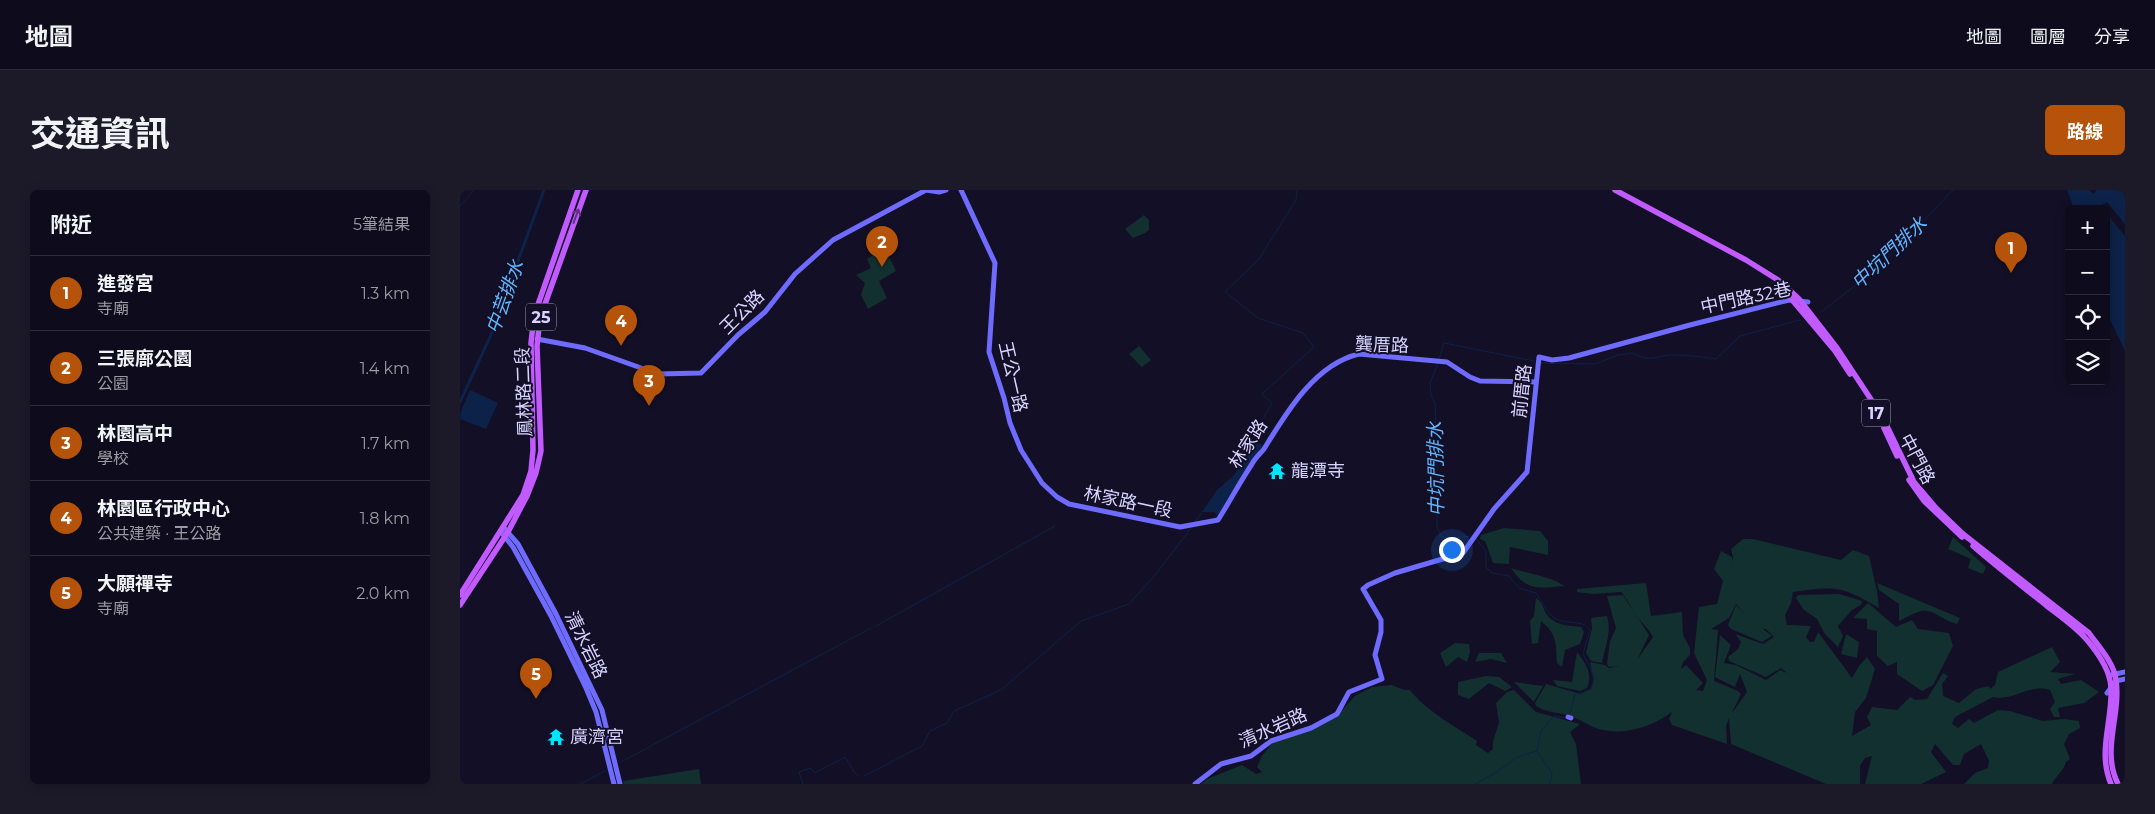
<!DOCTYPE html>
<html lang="zh-TW">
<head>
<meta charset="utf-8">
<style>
	:root { --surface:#0e0b1c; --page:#1c1929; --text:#f1f3f6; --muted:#9b9ba3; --line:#2e2b3b; --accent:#b45309 }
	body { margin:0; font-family:Montserrat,"Noto Sans TC",sans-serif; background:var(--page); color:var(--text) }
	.controls { position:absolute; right:15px; top:15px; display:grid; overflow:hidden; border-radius:8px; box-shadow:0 2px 12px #0003 }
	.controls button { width:45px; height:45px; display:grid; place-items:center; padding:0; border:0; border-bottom:1px solid var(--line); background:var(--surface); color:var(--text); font:25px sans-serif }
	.you { position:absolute; left:991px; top:359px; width:18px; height:18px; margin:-12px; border:4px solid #fff; border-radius:50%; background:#1a73e8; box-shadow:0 0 0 8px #1a73e833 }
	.badge { display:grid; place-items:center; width:32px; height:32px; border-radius:50%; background:var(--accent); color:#fff; font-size:16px; font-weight:700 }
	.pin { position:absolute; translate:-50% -41px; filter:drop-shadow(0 1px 2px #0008) }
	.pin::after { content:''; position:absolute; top:26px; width:18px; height:15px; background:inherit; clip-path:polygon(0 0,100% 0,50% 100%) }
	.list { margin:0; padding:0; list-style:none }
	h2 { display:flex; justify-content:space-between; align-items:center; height:65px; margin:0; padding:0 20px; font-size:21px }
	h2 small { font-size:16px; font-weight:400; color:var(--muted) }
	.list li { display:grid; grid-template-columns:32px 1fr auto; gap:15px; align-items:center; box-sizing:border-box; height:75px; padding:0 20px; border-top:1px solid var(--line) }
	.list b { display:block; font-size:19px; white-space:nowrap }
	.list p { margin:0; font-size:16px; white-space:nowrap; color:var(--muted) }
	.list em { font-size:16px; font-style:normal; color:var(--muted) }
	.icon { flex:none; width:28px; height:28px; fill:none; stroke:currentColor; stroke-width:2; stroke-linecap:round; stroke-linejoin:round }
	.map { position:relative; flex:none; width:1665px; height:594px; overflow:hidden; border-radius:8px }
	header { display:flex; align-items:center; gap:30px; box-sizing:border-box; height:70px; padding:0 25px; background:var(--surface); border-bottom:1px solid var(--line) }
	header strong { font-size:24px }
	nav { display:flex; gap:28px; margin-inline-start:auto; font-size:18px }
	.intro { display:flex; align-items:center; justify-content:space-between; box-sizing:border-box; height:120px; padding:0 30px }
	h1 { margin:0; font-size:35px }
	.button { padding:12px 22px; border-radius:8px; background:var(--accent); color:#fff; font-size:18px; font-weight:700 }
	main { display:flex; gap:30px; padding:0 30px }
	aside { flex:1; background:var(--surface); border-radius:8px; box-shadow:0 2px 12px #0003 }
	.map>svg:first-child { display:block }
</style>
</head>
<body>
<header>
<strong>地圖</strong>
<nav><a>地圖</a><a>圖層</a><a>分享</a></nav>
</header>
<div class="intro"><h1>交通資訊</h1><a class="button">路線</a></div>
<main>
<aside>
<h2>附近<small>5筆結果</small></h2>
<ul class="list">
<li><span class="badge">1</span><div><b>進發宮</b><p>寺廟</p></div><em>1.3 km</em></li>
<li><span class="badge">2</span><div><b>三張廍公園</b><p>公園</p></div><em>1.4 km</em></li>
<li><span class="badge">3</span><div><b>林園高中</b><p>學校</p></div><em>1.7 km</em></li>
<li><span class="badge">4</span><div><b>林園區行政中心</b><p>公共建築 · 王公路</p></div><em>1.8 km</em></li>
<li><span class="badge">5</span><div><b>大願禪寺</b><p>寺廟</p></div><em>2.0 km</em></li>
</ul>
</aside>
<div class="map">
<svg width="1665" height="594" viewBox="0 0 1665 594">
	<rect width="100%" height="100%" fill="#130f26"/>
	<path fill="#12302f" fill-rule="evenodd" d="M684,25l5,5v10l-4,3 -12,5 -8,-9z
		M425,58l11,23 -17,10 8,17 -19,11 -7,-14 4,-12 -9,-8 15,-7 -4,-9z
		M679,156l12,14 -9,7 -13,-13z
		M1044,338l36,3 8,10v14l-38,-8v-4l-1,21 -16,-1 -8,-22 -5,-2 1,-4z
		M1493,347l33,30 -3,7 -15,-6 3,-9 -23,-10z
		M1283,349h10l88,21 12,-10 16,6 8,35 2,17c-38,-22 -42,-22 -86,-16l-2,11 -6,12 2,10 24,1 -5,11 4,5h4l4,-10 34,46 7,-12 8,-9 8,12 -9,29 -11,14 -3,24 19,-11 -4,-8 5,-10 25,3 13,-13 5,3 12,-1 16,-26 5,3 -6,8 1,12 16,7 17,-14 13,-3 1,3 5,-4 3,-13 54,-25 8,15 -10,10 25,2 -17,5 3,5 20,-4 18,12 -15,11 -26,5 2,9h-6l-4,-8 5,-7 -5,-12c-21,-7 -37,12 -57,7l-38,20 -3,7 6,4 11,-9 5,4 24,-13 12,1 33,10 21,-2 15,2 1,7 -11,6 -5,10 6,15 -4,3c-3,10 -10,13 -14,22h-88l11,-11 13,-5 1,-7 -8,-17 -17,10 -4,11h-7l-18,-21 -4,8 15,20 -25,12h-56l7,-28 -7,2 -5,8v18h-34l-95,-40 -2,-26 -3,8 1,18 -55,-19 -3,-6 3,-7c-20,15 -48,24 -73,17 -10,-3 -19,-10 -29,-13 -11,-4 -23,-3 -34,-10l-1,-3 11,-19 35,10 10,-5 3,-9 -4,-18 15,3 4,3 11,-2 -11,1 -2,-3 3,-23 6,-13 -9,-32 16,-1 26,40 -12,25 16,-23c-5,-9 -10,-13 -16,-20 -5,-8 -9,-17 -16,-25l-28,2 -16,-2v-3l69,-6 5,33 31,-4 1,23 7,13v7l-7,7 -2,7 5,-4 17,18 -7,7 7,1 4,-11 -13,-27 5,-46 18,-3 6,-23 -9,-12 7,-18 11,6v5l1,-5 -2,-8zM1276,414l9,10 -9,-9 -8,20 3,4 31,13 10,-6 -9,-7h3l8,8 -11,7 -28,-10 6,8 -3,7 -10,8 1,4 37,16 15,-9 6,5 -7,-3 -14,10 -30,-15 -12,-2 7,-18 -11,-10 -5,42 20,10 5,-13 7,18 -15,21 9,-19 -3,-3 -24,-10 4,-51 -7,-1 18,-11z
		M1051,378c18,6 39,8 54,18 -26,2 -38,6 -54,-18z
		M1417,393l83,35 -3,6c-12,-2 -23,-15 -35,-13 -7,1 -16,7 -23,10v-17l-20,-14z
		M1379,404l23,7 -1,4 -9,5 -14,16 5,10 -5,11 -13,-13 -8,-15 -13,-9 -8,-12 2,-3z
		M1076,408c7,4 7,11 11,17 7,10 23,11 34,12l3,5 -4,12 -15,6 -3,17 -5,-4c-1,-20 0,-29 -16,-42l-3,22 -6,1 -2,-23 4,-5z
		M1408,413l28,24 16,-7 6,9 31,4 4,13 -20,39 -11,6 -25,-17v-12l-9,4 -11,-10v-25l-10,-2v-10l-14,-1z
		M1147,426c5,16 -2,31 -5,47l-11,-2 -5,-8 6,-25 -1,-10z
		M1386,444l13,8 -2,16 -16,-4z
		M995,453l14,1 1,8 -3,10 -9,-5 -12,10 -6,-14z
		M1117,462c9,12 16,21 10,36l-7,3 -23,-5 -4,-6 19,2z
		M1019,463h22l6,10 -16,-4 -16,3z
		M1026,486l13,1 13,10 -7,4 -16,-8 -20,16 -11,-4v-13z
		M1054,492l29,4 -9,16z
		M932,495l12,5h6c15,20 46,37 67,51l-1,4 12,8 5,-4v-7l6,-20 -3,-19 11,-11 7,-2 22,22 44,12 -10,8 6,12 5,40h-380l6,-5 35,-14 14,9 6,-2 -5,-5 5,-11 12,-15 61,-23 20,-22 17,-9z
		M239,579l2,15h-77l-1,-3z"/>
	<path fill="#0c2248" d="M1607,0h22l5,4 2,-4h29v34l-18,-22 -5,3 1,4h-29z
		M1646,23l19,23v115l-19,-40z
		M10,200l28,13 -12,26 -26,-10 1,-8z
		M789,252l15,3 -22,30 -21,36 -5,5 -1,-4h-13l15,-22 18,-16z"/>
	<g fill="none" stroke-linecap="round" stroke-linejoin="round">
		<path stroke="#0c2248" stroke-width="1" d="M0,16l14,-16
			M1361,122l58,-45 74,-77
			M979,169l5,-16 90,18
			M978,173l-8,20 1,12 4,8 1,32 3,14 -2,1v77l4,9 7,3 23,-3
			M1081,173l54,1 23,-9 15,-2c19,11 24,1 42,2 14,0 27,2 41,4l24,-23 60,-16
			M790,252l22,-39 -10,-9 52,-47 -11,-14 -45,-15 -33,-26 34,-33 37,-59 1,-10
			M735,332l8,-11
			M1015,348l11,13v16l6,6 17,3 10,12 17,5c5,7 10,18 17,24 11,9 29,1 37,13l-7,24c10,17 20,36 -8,40l-5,20
			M416,436l179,-100
			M161,572l250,-134
			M404,586l58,-30 8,-15 17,-8 7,-12 47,-21 80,-69 48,-17 27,-30 35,-46
			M120,594l27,-14
			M343,594l-4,-12 11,-4 5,5 30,-16 9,15 5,4
			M1015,594l22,-12 20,-15 20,-6
			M1090,594l2,-11 -15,-22 4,-20 13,-15 12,2"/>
		<path stroke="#0c2248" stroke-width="3" d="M0,212l30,-65 54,-147"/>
		<path stroke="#6f6bff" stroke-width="5" d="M501,0l34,73 -6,89 15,46 6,25 11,27 21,33 15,14 12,7 111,23 38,-7c12,-19 22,-38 34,-56 3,-6 8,-10 12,-15 22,-36 51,-85 95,-95l88,8 23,15 10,4 56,1
			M77,149l48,9 73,26 43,-1 37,-38 27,-23 30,-38 38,-34 93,-50 13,2 7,-2
			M45,339l13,15 38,70 46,96 18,74
			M41,342l12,15 38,69 35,72 10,24 18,72
			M1651,485l14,-3
			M1647,503l9,-12 9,-2
			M1108,527l3,1
			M735,594l26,-20 30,-8 20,-15 40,-13 26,-14 12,-22 33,-13 -7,-24 6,-23v-12l-18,-31 5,-4 27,-12 68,-20 31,-44 33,-37 12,-115 13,3 17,-2 121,-33 99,-25 19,2"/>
		<path stroke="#c25bff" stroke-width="5.5" d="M1155,0l131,70 35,22 18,17 38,49 45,68 32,66 22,26 27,26 126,99c10,14 25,30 27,47 5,36 -15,70 2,104
			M1328,105l47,56 15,23
			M1424,238l13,28
			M1449,290l15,21 38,36
			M1513,356c24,21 49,40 74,60 13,10 29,21 40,34 11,13 23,30 24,47 2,34 -14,64 0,97
			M0,405l63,-100 8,-24 2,-21 -2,-107 3,-27 44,-126
			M0,415l48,-73 19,-36 9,-23 5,-22 -4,-105 3,-28 46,-128"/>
	</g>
	<defs><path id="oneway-shaft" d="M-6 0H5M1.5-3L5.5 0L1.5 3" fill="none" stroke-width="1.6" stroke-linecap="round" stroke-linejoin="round" transform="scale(1.25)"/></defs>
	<use stroke="#623188" href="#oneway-shaft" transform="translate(116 26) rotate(-70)"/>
	<defs>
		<g id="temple-bare" transform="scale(1.35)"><path d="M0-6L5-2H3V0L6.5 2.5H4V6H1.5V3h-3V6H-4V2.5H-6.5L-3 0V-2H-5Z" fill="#00e5ff" stroke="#130f26" stroke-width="2.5" paint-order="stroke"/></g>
	</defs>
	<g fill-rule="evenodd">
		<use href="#temple-bare" x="817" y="281"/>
		<use href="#temple-bare" x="96" y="547"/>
	</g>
	<g text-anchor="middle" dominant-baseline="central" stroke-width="4" stroke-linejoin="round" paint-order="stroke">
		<g fill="#130f26" stroke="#9e99be" stroke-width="1">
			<rect x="66" y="113.5" width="30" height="27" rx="4"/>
			<rect x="1402" y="209.5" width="28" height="27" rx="4"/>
		</g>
		<g font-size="16" font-weight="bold" fill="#d9d4ff">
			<text x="81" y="127">25</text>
			<text x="1416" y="223">17</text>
		</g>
		<g font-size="18" fill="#d9d4ff" stroke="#130f26">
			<text transform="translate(1286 108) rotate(-12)">中門路32巷</text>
			<text transform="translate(282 122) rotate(-45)">王公路</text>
			<text transform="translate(922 155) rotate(2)">龔厝路</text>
			<text transform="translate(553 187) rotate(77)">王公一路</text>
			<text transform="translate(1062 201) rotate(-84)">前厝路</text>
			<text transform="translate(64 202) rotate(-92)">鳳林路二段</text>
			<text transform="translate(788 254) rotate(-57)">林家路</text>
			<text transform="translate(1457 269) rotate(62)">中門路</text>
			<text transform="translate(668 312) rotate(12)">林家路一段</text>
			<text transform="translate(126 455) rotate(64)">清水岩路</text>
			<text transform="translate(813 538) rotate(-24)">清水岩路</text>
		</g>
		<g font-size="18" fill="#d9d4ff" stroke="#130f26" text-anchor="start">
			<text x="831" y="281">龍潭寺</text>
			<text x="110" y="547">廣濟宮</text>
		</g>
		<g font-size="19" font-style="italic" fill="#62b6ff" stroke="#130f26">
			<text transform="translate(1429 63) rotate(-43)">中坑門排水</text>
			<text transform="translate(45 107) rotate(-70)">中芸排水</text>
			<text transform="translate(976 279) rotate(-91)">中坑門排水</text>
		</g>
	</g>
</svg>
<div class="controls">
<button>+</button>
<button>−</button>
<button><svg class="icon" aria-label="locate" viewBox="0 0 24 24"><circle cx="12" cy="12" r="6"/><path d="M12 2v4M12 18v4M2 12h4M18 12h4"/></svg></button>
<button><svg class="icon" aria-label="layers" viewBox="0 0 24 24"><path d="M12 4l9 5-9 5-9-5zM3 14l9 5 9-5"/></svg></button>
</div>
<div class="you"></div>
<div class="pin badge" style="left:1551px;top:83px">1</div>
<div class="pin badge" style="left:422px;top:77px">2</div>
<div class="pin badge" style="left:189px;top:216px">3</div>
<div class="pin badge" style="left:161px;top:156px">4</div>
<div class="pin badge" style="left:76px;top:509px">5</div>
</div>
</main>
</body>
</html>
